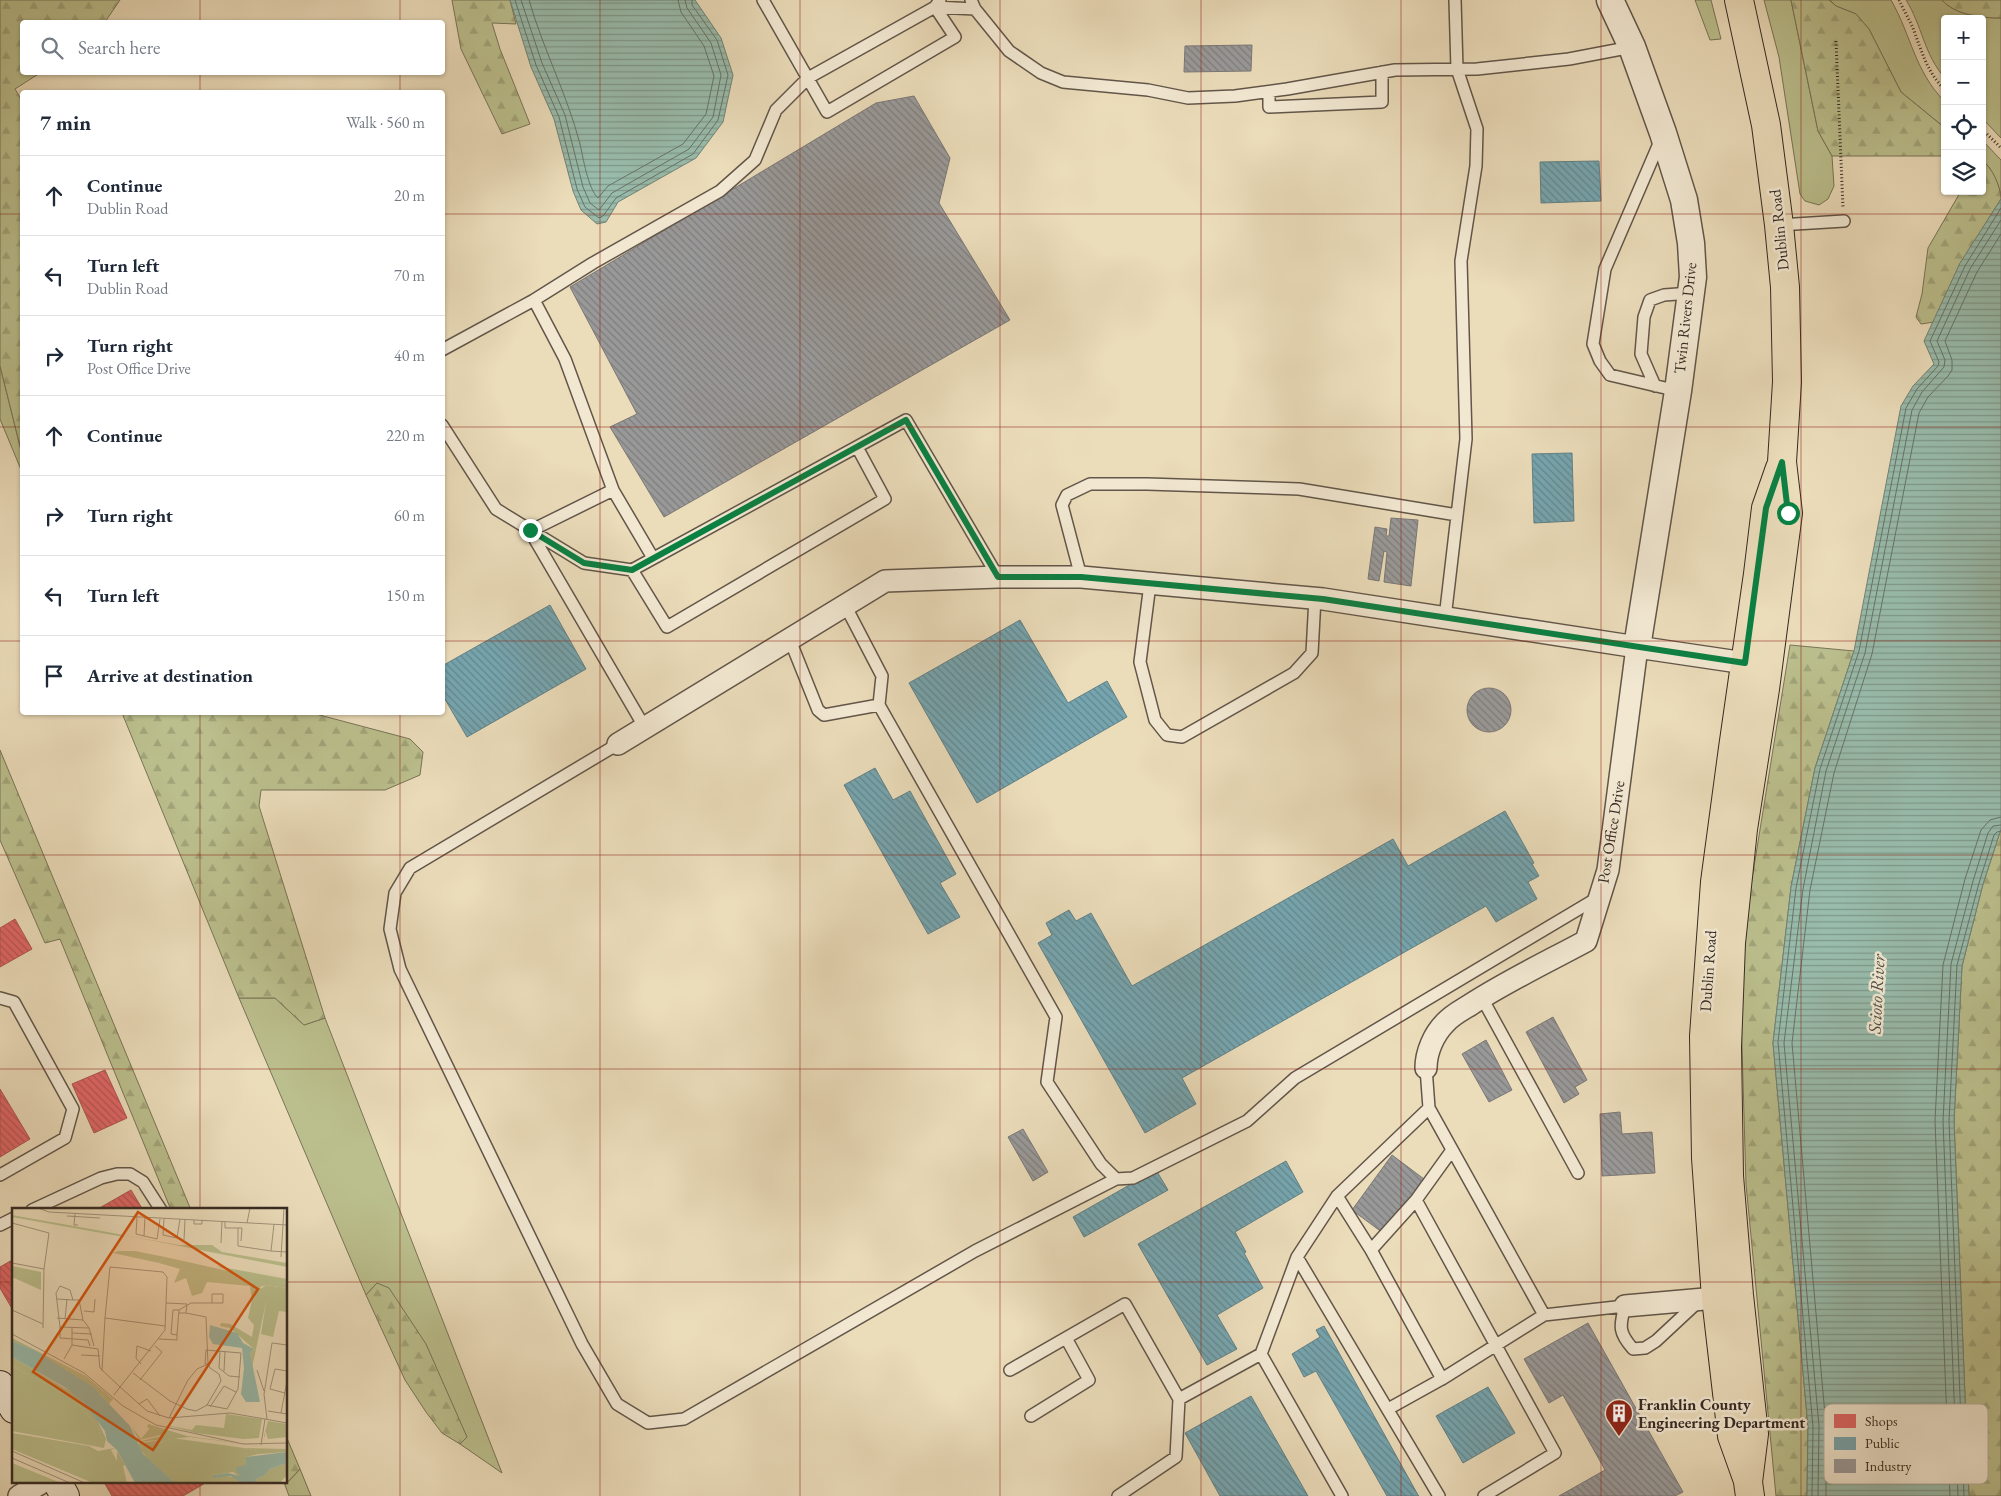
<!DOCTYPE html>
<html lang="en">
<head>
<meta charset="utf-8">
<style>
	:root { --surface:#fff; --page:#f2f2f3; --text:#1f2937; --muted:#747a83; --line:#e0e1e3 }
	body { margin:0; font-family:"EB Garamond",serif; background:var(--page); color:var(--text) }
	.controls { position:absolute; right:15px; top:15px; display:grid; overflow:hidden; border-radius:5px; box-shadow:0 1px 4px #0004 }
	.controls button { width:45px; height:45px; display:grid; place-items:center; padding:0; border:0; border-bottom:1px solid var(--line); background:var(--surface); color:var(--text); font:25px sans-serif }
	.stop { position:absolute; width:15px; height:15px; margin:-11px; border:4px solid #0b8043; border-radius:50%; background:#fff }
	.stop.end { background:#0b8043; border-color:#fff; box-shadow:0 1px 5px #0008 }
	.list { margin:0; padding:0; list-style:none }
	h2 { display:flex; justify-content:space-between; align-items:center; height:65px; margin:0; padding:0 20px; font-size:21px }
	h2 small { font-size:16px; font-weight:400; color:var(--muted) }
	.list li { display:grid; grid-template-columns:32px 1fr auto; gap:15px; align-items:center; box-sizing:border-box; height:80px; padding:0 20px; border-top:1px solid var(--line) }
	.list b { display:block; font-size:19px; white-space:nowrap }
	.list p { margin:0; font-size:16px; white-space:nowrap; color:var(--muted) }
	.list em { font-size:16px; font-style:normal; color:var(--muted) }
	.icon { flex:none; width:28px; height:28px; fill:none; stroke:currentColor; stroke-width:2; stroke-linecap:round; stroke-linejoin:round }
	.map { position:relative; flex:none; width:2001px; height:1496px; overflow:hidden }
	.search { position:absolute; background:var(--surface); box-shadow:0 1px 4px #0004; left:20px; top:20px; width:425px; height:55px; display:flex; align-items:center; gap:12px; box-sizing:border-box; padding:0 18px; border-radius:5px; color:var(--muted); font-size:19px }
	.panel { position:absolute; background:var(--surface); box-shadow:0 1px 4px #0004; left:20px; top:90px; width:425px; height:625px; border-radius:5px }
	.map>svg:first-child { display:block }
</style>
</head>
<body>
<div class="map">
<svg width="2001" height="1496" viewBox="0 0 2001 1496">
	<defs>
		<pattern id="forest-firs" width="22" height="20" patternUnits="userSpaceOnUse" patternTransform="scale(1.25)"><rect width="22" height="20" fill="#bbbf8d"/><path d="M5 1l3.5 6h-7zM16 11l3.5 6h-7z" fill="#a1a479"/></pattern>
		<pattern id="water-rules" width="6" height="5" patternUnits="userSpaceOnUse" patternTransform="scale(1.25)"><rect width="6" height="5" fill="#99bcac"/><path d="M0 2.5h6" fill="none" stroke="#7e998c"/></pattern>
		<pattern id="shops-back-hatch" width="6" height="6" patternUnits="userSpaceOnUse" patternTransform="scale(1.25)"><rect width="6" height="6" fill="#e06666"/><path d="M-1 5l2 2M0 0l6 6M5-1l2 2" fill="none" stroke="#b65454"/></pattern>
		<pattern id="public-back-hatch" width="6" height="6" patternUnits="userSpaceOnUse" patternTransform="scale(1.25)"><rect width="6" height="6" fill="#76a5af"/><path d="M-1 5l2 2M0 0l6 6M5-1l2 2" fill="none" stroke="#62878e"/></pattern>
		<pattern id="industry-back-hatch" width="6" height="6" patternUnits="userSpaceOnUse" patternTransform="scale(1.25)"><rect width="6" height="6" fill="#999"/><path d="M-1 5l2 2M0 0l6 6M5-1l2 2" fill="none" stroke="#7e7d7c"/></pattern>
	</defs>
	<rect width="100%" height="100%" fill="#ebdcba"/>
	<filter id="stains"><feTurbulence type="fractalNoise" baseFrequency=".004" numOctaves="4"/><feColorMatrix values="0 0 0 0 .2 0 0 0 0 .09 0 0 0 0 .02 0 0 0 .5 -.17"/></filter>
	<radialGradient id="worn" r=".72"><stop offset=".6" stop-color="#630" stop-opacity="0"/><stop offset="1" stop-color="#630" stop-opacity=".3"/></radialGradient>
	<path fill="#bbbf8d" stroke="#787458" d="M1695,0h16l10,39 -11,1z
		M1764,0h27l27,131 14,25 2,30 -6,13 -9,6 -14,-4 -5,-7 -21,-137z
		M1830,0h61c21,37 23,70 54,102v26l-44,-36 -32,-63 -13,-15 -20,-8z
		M1906,0h36c13,15 39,18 59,18v120l-19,-20v-99h-37v59c-21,-23 -23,-53 -39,-78z
		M1982,140l19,20v35c-3,-12 -9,-27 -19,-35z
		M0,366l22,88v18l-22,-53z
		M239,998h36l29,27 21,-7 177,455 -42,-29 7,-7 -90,-154 -11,12z
		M300,1469l11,27h-22l-4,-11z"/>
	<path fill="url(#forest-firs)" stroke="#787458" d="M0,0h120l-15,22h-83v50l18,1 -25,16 7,12v353l-22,-88z
		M452,0h58l6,24 -24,-1 8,26 30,75 -28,10 -41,-85z
		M1791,0h38l7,6 20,8 13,15 32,63 44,36v28h-113l-14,-25z
		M1942,0h59v18c-19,0 -46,-3 -59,-18z
		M1982,160c11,9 18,25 19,39l-40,64 -27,59 -13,2 -5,-7 6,-23 6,-46 33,-57h21z
		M1790,645l64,6 -39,117 -24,119 -18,156 35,384 -1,69h-31l-30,-312 -5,-172 4,-90z
		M122,713h190l98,26 13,13 -3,23 -35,15h-124l-2,16 66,212 -21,7 -29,-27h-36z
		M0,750l191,460h-20l-111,-271 -15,4 -45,-103z
		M2001,829v667h-32l-15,-375 8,-155 21,-82z
		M377,1283l12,5 37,56 41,93 -7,7 -18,-11 -16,-21 -21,-32 -39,-85z
		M286,1436l14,33 -15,16 -1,-3h2z"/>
	<path fill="url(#water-rules)" stroke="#718275" d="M510,0h185l26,38 12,37 -10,47 -27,36 -78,44 -12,20 -9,2 -16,-14 -8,-19 -19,-72 -23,-52z
		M2001,199v630l-18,55 -21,82 -8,155 15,375h-162l1,-69 -35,-384 18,-156 24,-119 39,-117 47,-245 12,-20 21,-22 -10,-23 36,-78z"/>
	<path fill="url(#shops-back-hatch)" stroke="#ad5452" d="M15,919l17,30 -32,18v-39z
		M105,1070l22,48 -33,15 -22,-49z
		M0,1089l30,50 -30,18z
		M131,1190l12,20h-47z
		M14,1259v53l-14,-24v-21z
		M104,1482h103l-24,14h-71z"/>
	<path fill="url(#public-back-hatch)" stroke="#628085" d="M1599,161l2,40 -60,2 -1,-41z
		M1572,453l2,68 -40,2 -2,-69z
		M550,605l36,64 -119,68 -25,-43v-28z
		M1020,620l48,83 39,-22 20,36 -150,86 -68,-120z
		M875,768l18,32 17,-9 46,83 -16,9 20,34 -32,17 -84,-149z
		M1505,811l29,52 -2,1 7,12 -11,6 9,17 -41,23 -10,-16 -304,172 14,26 -51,29 -107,-190 14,-8 -6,-12 23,-13 7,11 15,-8 41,73 261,-147 15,27z
		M1286,1161l17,31 -68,40 11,20 -2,1 19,35 -46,27 20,34 -30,16 -69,-121z
		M1156,1170l12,20 -84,47 -11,-20z
		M1324,1326l94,169 1,1h-32l-71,-125 -12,6 -12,-23 28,-17 -4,-7z
		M1488,1387l27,46 -52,30 -27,-47z
		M1251,1396l57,100h-88l-35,-63z"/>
	<path fill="url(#industry-back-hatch)" stroke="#7b7876" d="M1252,45l-1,26 -67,1 1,-26z
		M914,96l36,62 -11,45 71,117 -346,197 -54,-90 27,-13 -67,-127 306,-184z
		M1391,518l27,2 -7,66 -27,-4 3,-30 -3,-1 -5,30 -11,-2 7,-52 12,2 -1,7h3z
		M1467 710a22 22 0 1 1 44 0a22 22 0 1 1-44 0Z
		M1553,1017l34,63 -12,7 4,7 -15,9 -38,-71z
		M1486,1040l26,50 -23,12 -27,-48z
		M1620,1112l2,22 30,-2 3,41 -53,3 -2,-62z
		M1023,1129l25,43 -15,9 -25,-44z
		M1392,1155l32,24 -41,54 -31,-23z
		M1588,1323l95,169 -8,4h-116l46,-26 -42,-75 -14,8 -25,-44z"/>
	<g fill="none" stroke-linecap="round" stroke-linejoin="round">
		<path stroke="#677368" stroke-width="1" d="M515,0l21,65 23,52 18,72 8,18 14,11 4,-2 13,-18 77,-44 25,-34 10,-45 -11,-35 -25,-35v-5
			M521,0l21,63 23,52 18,72 7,16 9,7 13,-17 77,-44 24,-32 8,-42 -10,-32 -24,-35 -2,-8
			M529,0c14,49 38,94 51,144 3,13 8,45 18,54l10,-12 75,-42 23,-30 8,-38 -10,-30 -23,-34 -3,-12
			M1812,1496l1,-69 -35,-385 18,-154 24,-119 39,-118 47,-243 11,-19 21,-23 1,-4 -9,-21 35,-75 36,-58
			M1818,1496l1,-70 -35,-383 19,-154 23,-118 39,-118 47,-243 10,-18 22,-25 1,-7 -8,-19 33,-72 31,-49
			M1826,1496v-70l-34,-383 18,-153 24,-117 38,-119 47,-241 9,-16 20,-21 4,-6v-10l-7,-19 32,-69 24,-38
			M1950,1496l-15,-375 8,-156 22,-86 16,-49 9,-10 11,-3
			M1958,1496l-15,-375 8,-157 22,-83 15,-48 5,-7 8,-1
			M1964,1496l-15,-375 8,-156 22,-82 15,-48 3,-3 4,-1"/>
		<g stroke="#625649" stroke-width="14">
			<path id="service" d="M940,0l-5,7 40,2
				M971,0l4,9 34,42 32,22 22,9 85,8 40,8 47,-2 52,-7 108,-19 82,-1 92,-10 63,-12
				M1269,92v15l113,-5v-30
				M1661,139l-56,130 -12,75 7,17 10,14 68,16
				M1779,225l65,-4
				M442,350l92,-50
				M1655,386l-14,-32 3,-37 6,-17 14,-5 27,-2
				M442,425l54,84 88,54 48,7
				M857,447l28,52 -218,128 -35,-57 274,-150 92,157
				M613,490l-48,-131 -31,-59 59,-37 127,-72 35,-31 21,-50 32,-32 127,-71 20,30 -128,75 -64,-112
				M1081,577l-19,-72 5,-10 23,-11h57l152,5 158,26
				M1150,584l-10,78 15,58 12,15 15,2 112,-64 18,-20 3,-55
				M845,605l37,71 -3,29 177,312 -9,65 54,82 15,15 17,-1 114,-57 48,-43 304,-181
				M1445,618l21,-179 -5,-178 15,-95 1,-37 -20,-60 -2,-69
				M790,640l28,70 6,5 55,-10
				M645,728l-115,-197 83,-41 40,68
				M618,744l-208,124 -15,25 -5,36 10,40 182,375 35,60 31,19 36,-4 291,-168 141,-72
				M0,998l14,4 59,107 -8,29 -65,37
				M1482,998l96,175
				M1426,1068l3,40 115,207
				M1429,1108l-92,88 -40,61 142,239
				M1452,1150l-36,50 139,253 -71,43
				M1337,1196l34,54 71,129
				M32,1210l69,-32 16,-4h13l13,8 18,28
				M0,1225l14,-7
				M1371,1250l45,-50
				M1297,1257l-36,97 81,142
				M1010,1370l115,-66 54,95
				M1388,1409l54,-30 102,-64 81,-9c-6,21 -6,27 8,43l12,-1 11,-7 43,-40
				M1031,1416l58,-36 -23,-42
				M1118,1496l58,-39 3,-58 82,-45"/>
		</g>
		<g stroke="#625649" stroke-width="24">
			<path id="minor" d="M618,744l267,-163 113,-4h83l242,22 314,48
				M1426,1068c0,-16 8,-34 19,-45 7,-8 17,-13 25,-18 37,-24 77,-43 116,-64l22,-71 29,-223 108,16
				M1625,1306l91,-8
				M19,1496l24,-14"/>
		</g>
		<g stroke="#625649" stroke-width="29">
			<path id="tertiary" d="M1610,0l22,47 31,86 21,67 7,43 2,34 -15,114 -41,256"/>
		</g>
		<g stroke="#352a23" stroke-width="30">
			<path id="secondary" d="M0,1385l14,24
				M57,1482l8,14"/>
		</g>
		<g stroke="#352a23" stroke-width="30">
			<path id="primary" d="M1739,0l27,125 13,100 6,62 2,95 -5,80 6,51 -23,176 -22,140 -12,114 -4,104 2,129 10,119 15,139 -6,48 2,14
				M1747,1478l-15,-42 -16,-138 -10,-140 -2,-122 11,-154 18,-134 25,-174 8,-66 14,-40"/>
		</g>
		<path stroke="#352a23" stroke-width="3" stroke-dasharray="1 2.5" stroke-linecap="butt" d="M1899,0c4,9 10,19 14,28 9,24 14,44 32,62
			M1836,41l7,167
			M1982,129l19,19"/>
		<use href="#service" stroke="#f2e8d2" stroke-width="11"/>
		<use href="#minor" stroke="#f2e8d2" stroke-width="21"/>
		<use href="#tertiary" stroke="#f2e8d2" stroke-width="26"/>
		<use href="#secondary" stroke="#f2e8d2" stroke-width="28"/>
		<use href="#primary" stroke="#ebdcba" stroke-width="28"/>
	</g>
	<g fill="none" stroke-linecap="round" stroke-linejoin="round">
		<path stroke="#0b8043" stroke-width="6" d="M530,530l54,33 48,7 274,-150 92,157h83l242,22 422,64 21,-155 16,-46 6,51"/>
	</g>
	<path fill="none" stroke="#8f2418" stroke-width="1" stroke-opacity="0.55" d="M200,0v22M400,0v22M600,0v1496M800,0v1496M1000,0v1496M1201,0v1496M1401,0v1496M1601,0v1496M1801,0v1496M200,72v20M400,72v20M0,214h22M442,214h1559M0,427h22M442,427h1559M0,641h22M442,641h1559M200,712v498M400,712v784M0,855h2001M0,1069h2001M0,1282h14M286,1282h1715M200,1482v14"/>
	<defs>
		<g id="building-pin" transform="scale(1.4375)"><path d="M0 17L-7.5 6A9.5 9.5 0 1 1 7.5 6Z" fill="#8f2418" stroke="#f2e8d2"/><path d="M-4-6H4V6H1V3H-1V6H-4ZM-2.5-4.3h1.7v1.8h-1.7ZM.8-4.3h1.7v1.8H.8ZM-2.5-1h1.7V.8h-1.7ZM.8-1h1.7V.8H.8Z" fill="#fff"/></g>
	</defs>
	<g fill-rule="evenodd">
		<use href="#building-pin" x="1619" y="1413"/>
	</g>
	<g text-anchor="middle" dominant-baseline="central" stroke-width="5" stroke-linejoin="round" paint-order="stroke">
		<g font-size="16" fill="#352a23" stroke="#f2e8d2">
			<text transform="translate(1779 230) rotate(-96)">Dublin Road</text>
			<text transform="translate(1685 318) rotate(-84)">Twin Rivers Drive</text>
			<text transform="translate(1611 832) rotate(-81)">Post Office Drive</text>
			<text transform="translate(1708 971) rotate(-86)">Dublin Road</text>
		</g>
		<g font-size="16" font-weight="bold" fill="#352a23" stroke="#f2e8d2" text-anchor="start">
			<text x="1638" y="1404">Franklin County<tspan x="1638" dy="18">Engineering Department</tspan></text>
		</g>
		<g font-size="18" font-style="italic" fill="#4e4e45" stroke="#f2e8d2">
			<text transform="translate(1876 994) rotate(-87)">Scioto River</text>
		</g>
	</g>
	<g transform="translate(12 1208)">
		<rect width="275" height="275" fill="#ebdcba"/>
		<path d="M0,7l112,20v2l-112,-20zM106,43h17l30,6 -6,6 -46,-10zM0,58l29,6v18l-29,-13zM204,58l71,13v5l-42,-8zM254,77l21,3v24l-8,-1 -6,26 -12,-3 5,-32 -7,-12zM0,158l62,33 24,28 3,12h5l-2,9 -92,-17zM214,206l36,5 -3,19 -15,1 -48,-6 -31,-8 27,5 4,-5 28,3zM256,213l19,3v13l-19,2 -3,-9v8l-1,-2zM136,216l39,12 81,11 -78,-10 -53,5 24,-6 -14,-9zM0,225l77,13 9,5 17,-3 -4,2 6,11v-10l8,14 -2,1 4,17h-34l-81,-34zM160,230l-17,7 -8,13 -11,-14zM232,240l43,1v3l-29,2 -1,-3zM0,255l49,20h-49z" fill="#bbbf8d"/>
		<path d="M112,27l55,10h33l10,7 65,11v4zM153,49l122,27v4l-21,-3 -6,2 6,15 -14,66 -2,-15 4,-4 -24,-21 -10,-2 1,-3 9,1 22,13 2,-12 -6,-7 4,-18 -2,-14 -43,-4 -5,11 -10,3 -6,-18 -12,5 6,-14 -21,-6zM0,130l74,38 27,23 -4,5 -8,-9 -67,-45 -22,-9zM0,149l66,39 19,24 9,19h-5l-3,-12 -24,-28 -62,-33zM120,219l9,12 9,-11 15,6 -26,6zM160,230l72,10 13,3 1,3 -12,3v8l-5,4 -1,8 -7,-5 -20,3 22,2 6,6h-66l-28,-25 8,-13zM275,255v12l-7,8h-23l-1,-4 9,-4 5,-6z" fill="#bbbf8d"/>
		<path d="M198,117l27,8 6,10 11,6 -4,4 10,49h-14l-5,-8 3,-26 -2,-20 -29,-4 -4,-7zM0,133l22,9 59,37 37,39 13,28 32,29h-40l-18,-33 -10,-9 -2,-10 -22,-29 -17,-14 -54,-31zM275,244v11l-17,6 -5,6 -9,4 1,4h-16l-10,-7 -18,2v-3l15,-2 12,3 -5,-8 11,-3v-8z" fill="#99bcac"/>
		<path fill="none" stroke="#a2957e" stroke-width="1" d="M26,0l11,4 238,13M63,6l-1,11h4M55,8l33,2M125,9l-1,17 8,2 1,-19M152,11l-1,16 14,3 3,-19M182,12v4h8v-4M213,14v6h17l-1,13M0,15l37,10 -5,36 -1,59M235,15l3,-15M226,20v18l33,5 3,-27M132,28l13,3 3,-20M172,32l1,-20M209,35l1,-22M259,43l16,1M269,49l3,-49M0,55l32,6M45,91l16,1M154,95l21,1 -1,9h-7M0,102l31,14M167,102l12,-7h32v-9h-11v9M72,103l10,1 1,-13M174,105l20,4 2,47M45,110l26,2 6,8M93,110l5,-51 53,5 4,5 -2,53 -45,57 27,24 22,7 61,-5 35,6M53,111l2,-20M48,119l-4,-34 4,-7 10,4 3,10h6l4,20M60,125l20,1M0,126l72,39 39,33 33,19 87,19 44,-1M147,131l18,1v-5l2,-25h-6l-2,24 6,1M60,137l26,4 2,19 20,19 -6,8M78,138l-2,-6 -28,-2v-11l29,1 5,18M208,143l-1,17 10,8 11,1M69,147l19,1M52,151l8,-14v-18M129,156l-5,-6 1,-12 14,5M245,162l7,21M90,163l3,-53 60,8M212,163l1,-20M121,165l37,28 17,8 9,2 11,-6 20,4 11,-20 3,-36 -35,-3 -1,14h3M128,172l22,-28 -7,-6M273,185l-15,-4 5,-20 12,2M127,196l8,-5 13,17M195,197l14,-24 -2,-7 -9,-6M198,199l14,-21 12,6M256,203l19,3M269,205l6,-32M157,210l19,-38 9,-11 11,-5 2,4M255,211l-3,-25 8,-51 15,2M249,237l4,-26 22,4M0,243l73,32M0,250l58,25"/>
		<path fill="#d6540e" fill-opacity="0.15" stroke="#d6540e" stroke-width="2.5" d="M126,4l120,77 -105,161 -120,-78z"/>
		<rect width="275" height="275" fill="none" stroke="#352a23" stroke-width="2.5"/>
	</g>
	<rect x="1824" y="1404" width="164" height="80" rx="8" fill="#f2e8d2" stroke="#b9af9e" stroke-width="1"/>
	<rect x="1834" y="1414" width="22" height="14" fill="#e06666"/>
	<rect x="1834" y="1437" width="22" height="13" fill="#76a5af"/>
	<rect x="1834" y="1459" width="22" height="14" fill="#999"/>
	<g font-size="14" fill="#352a23">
		<text x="1865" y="1426">Shops</text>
		<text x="1865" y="1448">Public</text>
		<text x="1865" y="1471">Industry</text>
	</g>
	<rect width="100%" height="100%" filter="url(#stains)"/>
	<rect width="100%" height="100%" fill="url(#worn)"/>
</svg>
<div class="controls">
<button>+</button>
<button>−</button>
<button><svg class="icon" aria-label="locate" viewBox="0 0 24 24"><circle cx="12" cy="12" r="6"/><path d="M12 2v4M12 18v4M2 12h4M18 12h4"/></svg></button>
<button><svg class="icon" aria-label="layers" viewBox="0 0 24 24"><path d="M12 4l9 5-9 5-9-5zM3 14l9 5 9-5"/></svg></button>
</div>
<div class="stop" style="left:1788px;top:513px"></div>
<div class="stop end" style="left:530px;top:530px"></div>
<div class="search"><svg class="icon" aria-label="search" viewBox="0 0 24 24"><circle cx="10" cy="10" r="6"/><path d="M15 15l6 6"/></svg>Search here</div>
<section class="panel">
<h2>7 min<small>Walk · 560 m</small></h2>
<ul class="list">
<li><svg class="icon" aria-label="ahead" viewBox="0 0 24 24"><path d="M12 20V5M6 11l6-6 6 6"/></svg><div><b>Continue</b><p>Dublin Road</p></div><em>20 m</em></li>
<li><svg class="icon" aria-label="left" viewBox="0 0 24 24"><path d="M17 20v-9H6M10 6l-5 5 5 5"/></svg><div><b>Turn left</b><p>Dublin Road</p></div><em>70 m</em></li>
<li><svg class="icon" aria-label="right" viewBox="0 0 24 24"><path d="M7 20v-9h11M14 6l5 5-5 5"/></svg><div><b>Turn right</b><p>Post Office Drive</p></div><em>40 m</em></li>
<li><svg class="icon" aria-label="ahead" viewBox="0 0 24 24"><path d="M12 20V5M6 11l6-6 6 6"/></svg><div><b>Continue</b></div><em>220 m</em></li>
<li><svg class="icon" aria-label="right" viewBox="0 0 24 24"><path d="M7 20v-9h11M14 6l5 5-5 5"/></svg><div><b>Turn right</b></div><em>60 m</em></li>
<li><svg class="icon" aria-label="left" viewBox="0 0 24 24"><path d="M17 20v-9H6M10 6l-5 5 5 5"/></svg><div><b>Turn left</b></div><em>150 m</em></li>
<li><svg class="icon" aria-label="arrive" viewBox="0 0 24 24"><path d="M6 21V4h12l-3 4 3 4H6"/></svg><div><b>Arrive at destination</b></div></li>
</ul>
</section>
</div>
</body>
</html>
